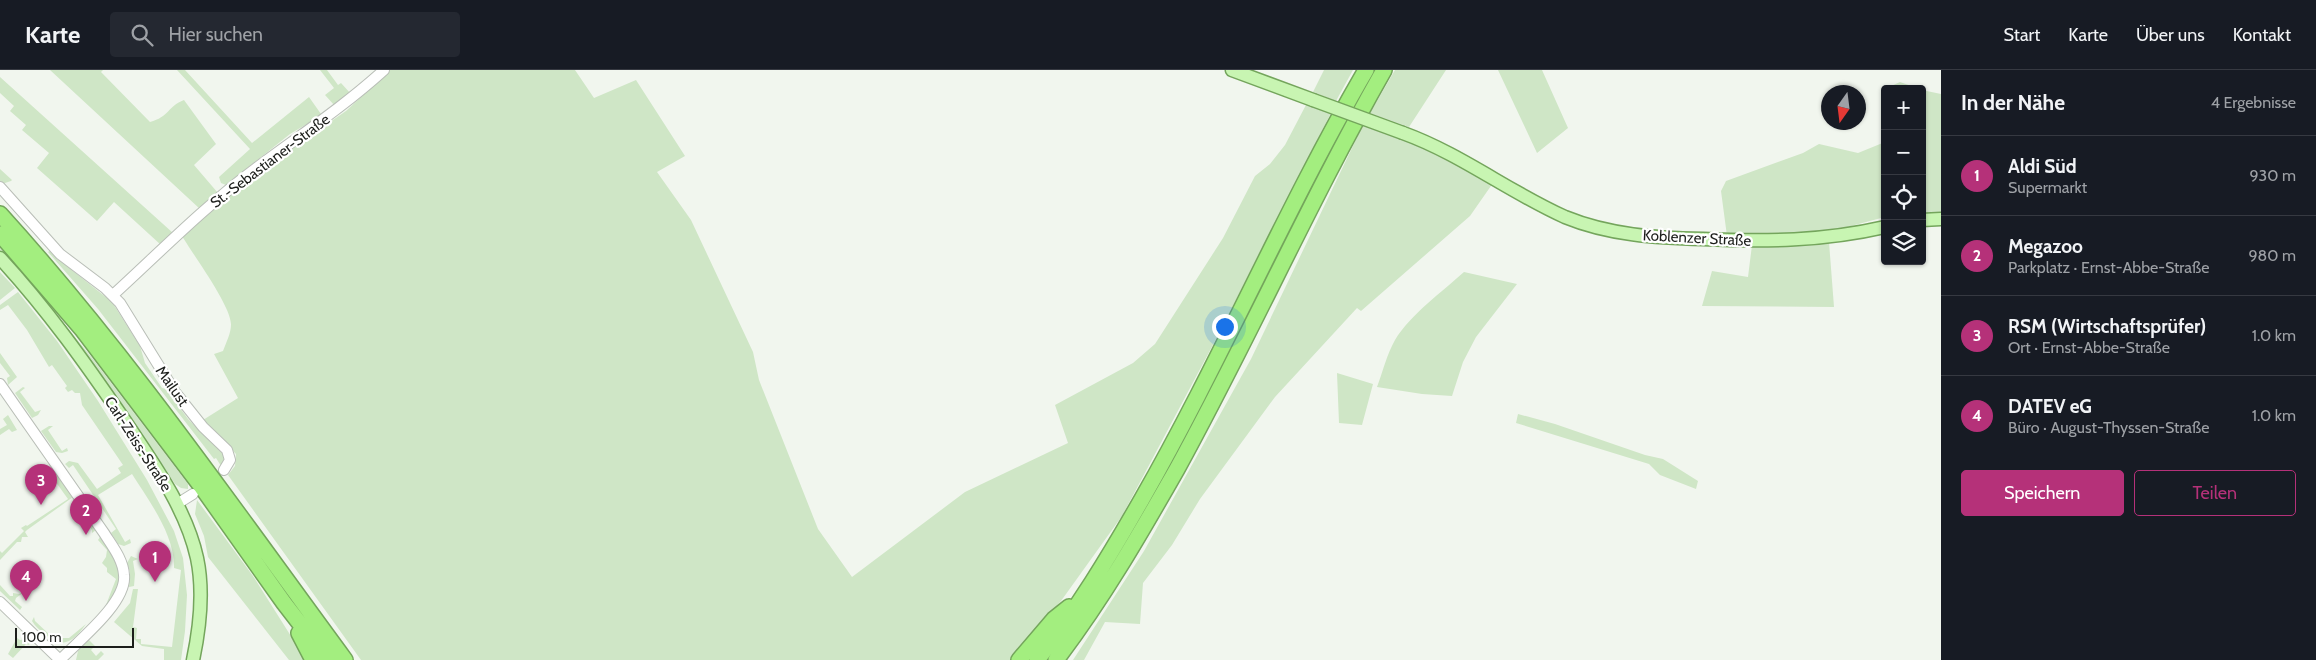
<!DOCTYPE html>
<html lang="de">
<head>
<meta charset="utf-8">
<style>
	:root { --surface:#171b24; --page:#242831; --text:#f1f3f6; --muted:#9ea1a6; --line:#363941; --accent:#b53179 }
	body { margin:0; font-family:Cabin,sans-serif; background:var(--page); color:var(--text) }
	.controls { position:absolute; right:15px; top:15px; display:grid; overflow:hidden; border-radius:5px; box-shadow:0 1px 4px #0004 }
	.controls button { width:45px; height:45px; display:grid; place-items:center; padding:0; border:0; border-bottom:1px solid var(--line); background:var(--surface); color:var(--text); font:25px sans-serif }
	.compass { position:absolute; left:1821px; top:15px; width:45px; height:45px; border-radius:50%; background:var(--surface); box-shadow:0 1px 4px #0004; rotate:194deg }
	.scale { position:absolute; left:15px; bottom:12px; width:119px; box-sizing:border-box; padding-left:5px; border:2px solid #1c1e1b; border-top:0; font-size:14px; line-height:18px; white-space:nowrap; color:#1c1e1b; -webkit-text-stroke:4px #fff; paint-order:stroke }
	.you { position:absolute; left:1224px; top:256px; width:18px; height:18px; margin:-12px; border:4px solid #fff; border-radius:50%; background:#1a73e8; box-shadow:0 0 0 8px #1a73e833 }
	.badge { display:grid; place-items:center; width:32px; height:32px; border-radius:50%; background:var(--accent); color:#fff; font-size:16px; font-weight:700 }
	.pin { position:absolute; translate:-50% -41px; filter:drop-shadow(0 1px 2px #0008) }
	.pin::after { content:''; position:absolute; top:26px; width:18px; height:15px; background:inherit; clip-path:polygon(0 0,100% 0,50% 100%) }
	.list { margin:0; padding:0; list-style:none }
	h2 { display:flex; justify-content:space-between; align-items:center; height:65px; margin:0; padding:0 20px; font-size:21px }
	h2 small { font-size:16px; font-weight:400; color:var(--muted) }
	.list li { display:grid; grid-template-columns:32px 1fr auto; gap:15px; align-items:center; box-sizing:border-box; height:80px; padding:0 20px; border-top:1px solid var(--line) }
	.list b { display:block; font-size:19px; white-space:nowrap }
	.list p { margin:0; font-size:16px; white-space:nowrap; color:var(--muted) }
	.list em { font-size:16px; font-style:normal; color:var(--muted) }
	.actions { display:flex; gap:10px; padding:15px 20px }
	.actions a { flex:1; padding:11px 0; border:1px solid var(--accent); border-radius:5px; text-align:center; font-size:18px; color:var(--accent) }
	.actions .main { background:var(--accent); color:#fff }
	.icon { flex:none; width:28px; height:28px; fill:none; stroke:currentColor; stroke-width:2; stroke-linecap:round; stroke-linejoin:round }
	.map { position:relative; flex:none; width:1941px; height:590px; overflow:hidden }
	header { display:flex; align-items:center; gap:30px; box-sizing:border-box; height:70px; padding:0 25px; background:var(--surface); border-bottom:1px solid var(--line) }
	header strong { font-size:24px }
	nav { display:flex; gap:28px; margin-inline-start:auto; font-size:18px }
	.search { width:350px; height:45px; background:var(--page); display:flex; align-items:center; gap:12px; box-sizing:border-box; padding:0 18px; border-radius:5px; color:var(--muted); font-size:19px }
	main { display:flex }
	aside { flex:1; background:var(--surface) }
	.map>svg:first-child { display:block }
</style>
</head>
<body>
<header>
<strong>Karte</strong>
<div class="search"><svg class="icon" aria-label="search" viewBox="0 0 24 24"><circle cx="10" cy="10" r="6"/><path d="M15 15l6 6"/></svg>Hier suchen</div>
<nav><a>Start</a><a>Karte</a><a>Über uns</a><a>Kontakt</a></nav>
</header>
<main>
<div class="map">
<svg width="1941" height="590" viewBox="0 0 1941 590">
	<rect width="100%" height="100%" fill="#f1f6ee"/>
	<path fill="#cfe6c6" d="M50,0h53l-2,2 49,50c19,-5 18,-16 34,-22l32,44 -22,21 24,28 -18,16z
		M177,0h8l67,73 57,-46 12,17 -4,4 -27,16 -64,51 -5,-2 -2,-6 31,-28z
		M320,0h7l11,15 3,-2 10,11 -16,12 -10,-11 9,-7z
		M390,0h185l19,28 42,-18 49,76 -28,16 34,48 62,132 6,28 59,149 34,48 113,-85 103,-49 -13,-38 78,-42 22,-19 68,-106 32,-62 15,-12 15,-19 22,-42 24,10 -116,228 -93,175 -61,85 -50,59h-650l-133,-185 7,-9 1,-12 -33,-34 35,-22 -24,-44 9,-3c3,-8 8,-18 8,-26 1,-18 -39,-72 -49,-89l74,-63 90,-62z
		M1324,0h29l-17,31 -23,-9z
		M1395,0h51l-37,57 -39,-14z
		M1498,0h44l26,58 -31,25z
		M0,7l173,156 -12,12 -47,-43 -17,19 -60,-53 12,-15 -27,-23 4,-5 -16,-14 4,-5 -14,-13z
		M1900,12l20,7 -31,-2z
		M1922,20l19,4v119l-19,1z
		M1363,55l60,20 70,38 -23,33 -109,95 -4,-3 -82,89 -75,102 -28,46 -29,38 -3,41 -35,-2 -21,38h-11l71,-109 107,-192z
		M1885,72v75l-53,14 -54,5h-51l-6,-45 5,-10 77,-28 16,-9 39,9z
		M0,99l12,11 -1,1 -9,3 -2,-3z
		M1829,172l5,65 -132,-1 10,-35 36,6 4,-32h48z
		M0,176l93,113 95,125v5l-7,-1 -6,-4c-53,-82 -109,-162 -175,-234z
		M51,180l22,21 39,31 28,44 5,17 17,25 4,1 22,30 36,36v7l-3,4 -5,-8 -2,1 -116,-150 -50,-57z
		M0,202l15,16 -15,12z
		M1464,202l53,12 -41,53 -13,25 -11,34 -30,-2 -45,-7c6,-16 10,-33 18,-47 15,-25 48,-49 69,-68z
		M18,222l39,49 41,60 49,79 27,51 9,27 4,37 -2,36 -4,29h-17v-11l-22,-3 -28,-24 16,-19 3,-14h5l-5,38 4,1 -1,11h5v5l31,3 9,-77 -7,-2c1,-33 -25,-67 -42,-94l-34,21 27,47 5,-3 1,4 -7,3 -6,-2 -7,-11 5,-4 -43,-64 -4,3 -4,-4 4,-3 9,2 19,26 24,-16 -3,-5 5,-3 -41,-60 -2,-12h-5l-3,-3 -4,2 -3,-4 2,-2 -15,-21 -3,2 -22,-37 -19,-25 -8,5v-5z
		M0,283l17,24 -9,8 -1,-7 3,-2 -10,-13z
		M1337,303l36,11 -11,41 -23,-2z
		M23,317l2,1 -5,4 15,20 6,-2 -3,5 -6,3 -17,-25z
		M1518,344l37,10 90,31 18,4 35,22 -2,8 -36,-14 -11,-11 -133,-41z
		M8,345l9,15 -5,2 -3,-3 -9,6v-6l7,-4 -4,-6z
		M49,356h4l-5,4 14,21 5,-3 1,3 -6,2 -6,-1 -15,-21z
		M46,398l10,3 17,26 -46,33 -2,2 3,5h-6l-1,5h-4l-17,18v-9l2,2 22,-22 -3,-3 5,-3 1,1 41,-27 -18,-25 -5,3 -3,-5z
		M197,430l56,76 53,84h-17l-81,-103 -4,-21 -9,-22z
		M78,436l18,24 -4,3v-3l-4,-5 1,-1 -15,-16z
		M100,467c17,25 29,41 6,68l10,-26 -9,-7v-4l-5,-5 4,-6 1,-7 -9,-10z
		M131,486l7,3 -5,2 2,13 -1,12 -5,1 1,-15 -3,-9z
		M0,515l10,11h3v-3l6,1 5,-2 -8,6 -1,3 7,6 -2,3 -20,-19z
		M34,547l1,4 16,15h8v2h10l17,-14c-13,19 -25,26 -43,9 -4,-4 -8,-7 -11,-12z
		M17,568l3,2 8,-1 3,3 -2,3 -3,-1 -13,14 -5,-4z
		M88,569l7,7 -4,4 5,6 5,-5 3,3 -6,6h-22l2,-9z"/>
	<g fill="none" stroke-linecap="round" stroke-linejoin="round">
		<g stroke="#b9beb7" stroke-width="12">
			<path id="minor" d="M0,117l60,67 45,34 15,15 55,89 28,35 24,23 3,10 -6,10
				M113,225c46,-42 91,-88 142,-126 44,-33 87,-61 129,-99
				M0,314l104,149c8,13 19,26 20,42 3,28 -46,66 -64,85
				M177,434l16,-10
				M0,532l60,58"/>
		</g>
		<g stroke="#74a55c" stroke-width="15">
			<path id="major" d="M1232,0l81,30
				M1403,63c58,21 106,59 162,84 44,18 91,21 138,22 62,3 121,2 182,-12
				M1922,150l19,-1
				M0,188c47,51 86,106 125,163 28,42 61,87 72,137 7,33 3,69 -4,102"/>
		</g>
		<g stroke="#74a55c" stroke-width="18">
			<path id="highway" d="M0,144c127,140 233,294 345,446
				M0,164l82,95 119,157 83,117 44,57
				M299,563l14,27
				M1019,590l35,-41 15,-12
				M1037,590c40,-50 73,-105 105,-161 80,-140 143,-290 224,-429
				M1056,590c46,-60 84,-126 121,-191 72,-131 133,-269 207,-399"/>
		</g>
		<use href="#minor" stroke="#fff" stroke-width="10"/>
		<use href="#major" stroke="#c8f5b2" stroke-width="12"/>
		<use href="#highway" stroke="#a3ee7f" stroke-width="15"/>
		<g stroke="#74a55c" stroke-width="15" stroke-linecap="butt">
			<path id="major-bridge" d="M1313,30l90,33"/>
		</g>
		<use href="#major-bridge" stroke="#c8f5b2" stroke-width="12"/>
	</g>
	<g text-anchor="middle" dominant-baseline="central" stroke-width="4.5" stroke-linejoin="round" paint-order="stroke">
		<g font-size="15" fill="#1c1e1b" stroke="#fff">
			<text transform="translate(270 91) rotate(-37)">St.-Sebastianer-Straße</text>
			<text transform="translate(1697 168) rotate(3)">Koblenzer Straße</text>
			<text transform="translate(172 316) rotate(55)">Mailust</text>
			<text transform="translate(138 374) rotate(57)">Carl-Zeiss-Straße</text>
		</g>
	</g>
</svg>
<div class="controls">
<button>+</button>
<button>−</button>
<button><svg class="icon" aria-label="locate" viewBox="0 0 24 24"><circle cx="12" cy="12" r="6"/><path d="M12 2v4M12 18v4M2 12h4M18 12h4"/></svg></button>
<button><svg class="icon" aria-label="layers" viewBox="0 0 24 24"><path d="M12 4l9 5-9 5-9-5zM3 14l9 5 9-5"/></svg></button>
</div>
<svg class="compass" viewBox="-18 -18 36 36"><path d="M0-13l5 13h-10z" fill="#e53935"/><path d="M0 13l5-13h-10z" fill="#9ea1a6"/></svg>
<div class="scale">100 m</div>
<div class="you"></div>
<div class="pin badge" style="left:155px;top:512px">1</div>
<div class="pin badge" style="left:86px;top:465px">2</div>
<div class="pin badge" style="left:41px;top:435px">3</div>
<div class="pin badge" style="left:26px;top:531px">4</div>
</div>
<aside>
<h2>In der Nähe<small>4 Ergebnisse</small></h2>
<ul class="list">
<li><span class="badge">1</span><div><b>Aldi Süd</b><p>Supermarkt</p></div><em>930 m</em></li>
<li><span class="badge">2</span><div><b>Megazoo</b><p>Parkplatz · Ernst-Abbe-Straße</p></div><em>980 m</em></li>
<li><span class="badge">3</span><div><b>RSM (Wirtschaftsprüfer)</b><p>Ort · Ernst-Abbe-Straße</p></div><em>1.0 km</em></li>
<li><span class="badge">4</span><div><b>DATEV eG</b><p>Büro · August-Thyssen-Straße</p></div><em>1.0 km</em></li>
</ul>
<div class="actions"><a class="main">Speichern</a><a>Teilen</a></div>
</aside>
</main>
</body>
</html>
